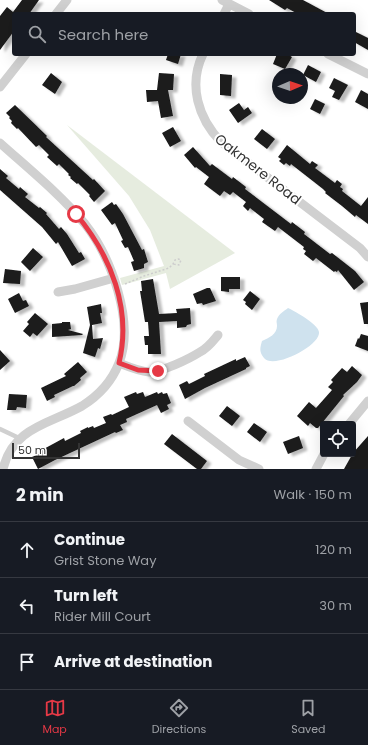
<!DOCTYPE html>
<html lang="en">
<head>
<meta charset="utf-8">
<style>
	:root { --surface:#171b24; --page:#242831; --text:#f1f3f6; --muted:#9ea1a6; --line:#363941; --accent:#e63946 }
	body { margin:0; font-family:Poppins,sans-serif; background:var(--page); color:var(--text) }
	.controls { position:absolute; right:12px; bottom:12px; display:grid; overflow:hidden; border-radius:4px; box-shadow:0 4px 16px #0002 }
	.controls button { width:36px; height:36px; display:grid; place-items:center; padding:0; border:0; border-bottom:1px solid var(--line); background:var(--surface); color:var(--text); font:20px sans-serif }
	.compass { position:absolute; left:272px; top:68px; width:36px; height:36px; border-radius:50%; background:var(--surface); box-shadow:0 4px 16px #0002; rotate:88deg }
	.scale { position:absolute; left:12px; bottom:10px; width:68px; box-sizing:border-box; padding-left:4px; border:2px solid #333; border-top:0; font-size:11px; line-height:14px; white-space:nowrap; color:#333; -webkit-text-stroke:3px #fff; paint-order:stroke }
	.stop { position:absolute; width:12px; height:12px; margin:-9px; border:3px solid #e63946; border-radius:50%; background:#fff }
	.stop.end { background:#e63946; border-color:#fff; box-shadow:0 1px 4px #0008 }
	.list { margin:0; padding:0; list-style:none }
	h2 { display:flex; justify-content:space-between; align-items:center; height:52px; margin:0; padding:0 16px; font-size:17px }
	h2 small { font-size:13px; font-weight:400; color:var(--muted) }
	.list li { display:grid; grid-template-columns:26px 1fr auto; gap:12px; align-items:center; box-sizing:border-box; height:56px; padding:0 16px; border-top:1px solid var(--line) }
	.list b { display:block; font-size:15px; white-space:nowrap }
	.list p { margin:0; font-size:13px; white-space:nowrap; color:var(--muted) }
	.list em { font-size:13px; font-style:normal; color:var(--muted) }
	.icon { flex:none; width:22px; height:22px; fill:none; stroke:currentColor; stroke-width:2; stroke-linecap:round; stroke-linejoin:round }
	.map { position:relative; flex:none; width:368px; height:469px; overflow:hidden }
	.search { position:absolute; background:var(--surface); box-shadow:0 4px 16px #0002; left:12px; right:12px; top:12px; height:44px; display:flex; align-items:center; gap:10px; box-sizing:border-box; padding:0 14px; border-radius:4px; color:var(--muted); font-size:15px }
	.sheet { height:220px; background:var(--surface) }
	nav { display:flex; justify-content:space-around; align-items:center; box-sizing:border-box; height:56px; border-top:1px solid var(--line); background:var(--surface); font-size:11px; color:var(--muted) }
	nav a { display:grid; justify-items:center; gap:2px }
	nav .on { color:var(--accent) }
	.map>svg:first-child { display:block }
</style>
</head>
<body>
<div class="map">
<svg width="368" height="469" viewBox="0 0 368 469">
	<defs>
		<filter id="shadow"><feDropShadow dx="4.5" dy="2.5" stdDeviation="1" flood-color="#0004"/></filter>
	</defs>
	<rect width="100%" height="100%" fill="#fff"/>
	<path fill="#e6ecdf" d="M67,125l168,128 -65,36 -4,-16 -44,12 -2,-7 44,-12 -14,-36 -21,-34z"/>
	<path fill="#cfe2ee" d="M288,308c8,4 30,16 31,24 2,13 -45,38 -55,26 -5,-6 -4,-10 -2,-17 7,-3 15,-7 15,-15 0,-3 -1,-4 0,-7 2,-5 7,-8 11,-11z"/>
	<path fill="#1a1a1a" filter="url(#shadow)" d="M22,0h17l-10,14h-15v17l-14,19v-34l7,-9 6,5z
		M269,0h34l26,14h-31l-11,-6 -2,2z
		M354,31l14,7v12l-14,-8z
		M168,54h13l-3,10 -12,-4z
		M277,54h10l5,3 -7,12 -12,-5z
		M308,65l13,7 -5,10 -13,-7z
		M51,73l11,9 -7,12 -13,-9z
		M159,73l15,1 -1,16h-5l5,26 -12,2 -3,-17 -11,1 -1,-12h11z
		M220,74l12,1 -1,21 -11,-1z
		M334,78l14,7 -9,15 -7,-3 3,-6 -6,-3z
		M361,90l7,4v15l-13,-7z
		M315,99l10,5 -5,10 -10,-5z
		M239,103l5,7 4,-3 4,6 -14,10 -9,-13z
		M15,105l32,31 -1,1 47,43 1,-1 11,12 -11,11 -5,-6 1,-1 -12,-12 -1,1 -7,-6 1,-1 -3,-2 1,-1 -10,-10 -2,2 -10,-9 2,-2 -10,-10 -3,2 -18,-19 -1,1 -6,-6 1,-2 -3,-3 1,-1 -4,-4z
		M173,127l8,14 -11,6 -8,-14z
		M262,129l13,10 -8,10 -13,-10z
		M287,145l23,19 2,-3 6,4 -3,3 20,15 2,-3 5,4 -2,3 3,2 -1,2 19,15 7,-9v27l-12,-9 -1,2 -13,-11 -17,-13 1,-1 -3,-3 -32,-25 -1,2 -4,-3 -2,2 -5,-4 2,-2 -3,-2z
		M193,147l17,19 2,-2 20,15 1,-2 13,10 -1,2 46,35 1,-2 13,10 -1,2 26,20 2,-1 23,18 9,11 -10,8 -16,-20 -1,2 -2,-1 -1,1 -18,-14 -3,3 -9,-7 2,-3 -3,-2 1,-2 -26,-20 -3,4 -13,-9 2,-3 -14,-11 -2,3 -5,-5 3,-4 -13,-10 -3,3 -6,-4 -4,5 -16,-12 5,-7 -13,-10 -1,1 -11,-13z
		M0,169l8,7 -2,2 13,11 1,-2 8,7 -3,3 14,11 1,-1 7,6 -1,1 13,15 2,-2 6,7 12,19 2,-1 4,7 -13,7 -14,-24 -2,2 -14,-17 -42,-37z
		M112,202l2,3 2,-1 7,10 19,36 2,-1 4,13 -4,2v4l-10,3 -3,-9 3,-1 -6,-14 -3,1 -4,-7 2,-1 -8,-17 -3,2 -11,-15z
		M33,248l10,9 -13,14 -9,-9z
		M5,269l16,2 -1,13 -17,-1z
		M221,277h19v12h-11v3l-8,-1z
		M153,279l6,35 18,-1 -1,-4 14,-1 1,16 -4,1 -1,2 -9,1v-7l-18,1 2,32h-13v-9h-3l-1,-9h5l-1,-14h-3l-5,-31h2l-1,-10z
		M207,288h3l6,13 -13,4 -1,-2 -5,1 -4,-10z
		M250,291l10,8 -8,11 -7,-6 1,-2 -3,-2z
		M19,293l4,8 3,-1 3,6 -14,7 -7,-14z
		M368,302v22h-4l-4,-21z
		M101,304l1,9h-2l2,10 -10,2 1,14 10,-1 -3,11 -2,-1 -3,9 -12,-4 7,-28 -3,-18z
		M35,313l13,11 -11,12 -4,-3 -3,4 -7,-6 6,-7 -2,-2z
		M62,322h8l1,7 -3,1 15,4 -1,1 -30,2v-13l10,-1z
		M361,334l7,2v15l-13,-5 3,-8 1,1z
		M0,350l10,11 -10,9z
		M245,357l5,9 -4,2v1l-41,19 -20,11 -6,-14 8,-4 2,3 16,-8 -1,-2 32,-15v2z
		M78,362l9,10 -7,6 1,2 -7,6h-1l-19,9 1,2 -8,4 -6,-13 25,-12 -2,-2z
		M352,366l10,9 -5,7 -14,13 1,1 -26,32h-2l-6,-5 -2,3 -11,-10 12,-14 7,6 16,-18 -4,-3 5,-5 -2,-2 11,-12 5,4z
		M136,392l1,2 6,-2 2,5 12,-5 1,2 4,-2 1,2 4,-1 4,10 -4,2 2,4 -8,4 -4,-8 -31,14 1,3 -7,3 3,5 -7,3 -1,-1 -60,28 -17,9 -6,-12 9,-4 -1,-2 24,-13 1,3 16,-8 -1,-2 8,-4v1l5,-2 1,2 12,-5 -3,-6 8,-3 1,1 17,-8 -5,-10z
		M9,394l18,1 -1,13 -9,-1 -1,3h-9z
		M227,406l13,10 -8,10 -13,-10z
		M254,423l13,9 -7,10 -13,-10z
		M172,434l35,27 -6,8h-4l-33,-25z
		M299,436l4,12 -15,6 -5,-12z
		M368,436v33h-24l9,-16z"/>
	<g fill="none" stroke-linecap="round" stroke-linejoin="round">
		<path stroke="#cdcdcd" stroke-width="1.5" stroke-dasharray="2 2" stroke-linecap="butt" d="M125,284l19,-8 25,-8 4,-4 2,-4 3,-1 3,1 -2,5 -6,-1"/>
		<path stroke="#d0d0d0" stroke-width="4.5" d="M0,429l19,9"/>
		<path stroke="#d0d0d0" stroke-width="9" d="M222,0l27,14
			M56,14l11,-14
			M224,14l5,-10
			M203,54c-15,31 -5,64 18,88l139,106 8,9
			M328,54l40,20
			M0,87l26,-33
			M0,143c29,26 60,51 85,81 26,33 50,98 34,139 -7,18 -21,33 -37,43 -32,18 -69,21 -79,63
			M58,292l17,-3 39,-11
			M119,363c10,4 19,8 30,9 13,0 40,-13 51,-20 8,-4 13,-11 18,-17
			M188,421l51,39 20,9
			M349,424l19,-23
			M316,469l8,-15"/>
	</g>
	<g fill="none" stroke-linecap="round" stroke-linejoin="round">
		<path stroke="#e63946" stroke-width="5" d="M76,214c35,42 56,95 43,149l19,7 20,1"/>
	</g>
	<g text-anchor="middle" dominant-baseline="central" stroke-width="4" stroke-linejoin="round" paint-order="stroke">
		<g font-size="14" fill="#333" stroke="#fff">
			<text transform="translate(258 169) rotate(38)">Oakmere Road</text>
		</g>
	</g>
</svg>
<div class="controls">
<button><svg class="icon" aria-label="locate" viewBox="0 0 24 24"><circle cx="12" cy="12" r="6"/><path d="M12 2v4M12 18v4M2 12h4M18 12h4"/></svg></button>
</div>
<svg class="compass" viewBox="-18 -18 36 36"><path d="M0-13l5 13h-10z" fill="#e53935"/><path d="M0 13l5-13h-10z" fill="#9ea1a6"/></svg>
<div class="scale">50 m</div>
<div class="stop" style="left:76px;top:214px"></div>
<div class="stop end" style="left:158px;top:371px"></div>
<div class="search"><svg class="icon" aria-label="search" viewBox="0 0 24 24"><circle cx="10" cy="10" r="6"/><path d="M15 15l6 6"/></svg>Search here</div>
</div>
<section class="sheet">
<h2>2 min<small>Walk · 150 m</small></h2>
<ul class="list">
<li><svg class="icon" aria-label="ahead" viewBox="0 0 24 24"><path d="M12 20V5M6 11l6-6 6 6"/></svg><div><b>Continue</b><p>Grist Stone Way</p></div><em>120 m</em></li>
<li><svg class="icon" aria-label="left" viewBox="0 0 24 24"><path d="M17 20v-9H6M10 6l-5 5 5 5"/></svg><div><b>Turn left</b><p>Rider Mill Court</p></div><em>30 m</em></li>
<li><svg class="icon" aria-label="arrive" viewBox="0 0 24 24"><path d="M6 21V4h12l-3 4 3 4H6"/></svg><div><b>Arrive at destination</b></div></li>
</ul>
</section>
<nav>
<a class="on"><svg class="icon" aria-label="map" viewBox="0 0 24 24"><path d="M3 6l6-2 6 2 6-2v14l-6 2-6-2-6 2zM9 4v14M15 6v14"/></svg>Map</a>
<a><svg class="icon" aria-label="directions" viewBox="0 0 24 24"><path d="M12 3l9 9-9 9-9-9zM9 14v-3h6M13 9l2 2-2 2"/></svg>Directions</a>
<a><svg class="icon" aria-label="saved" viewBox="0 0 24 24"><path d="M7 4h10v16l-5-4-5 4z"/></svg>Saved</a>
</nav>
</body>
</html>
